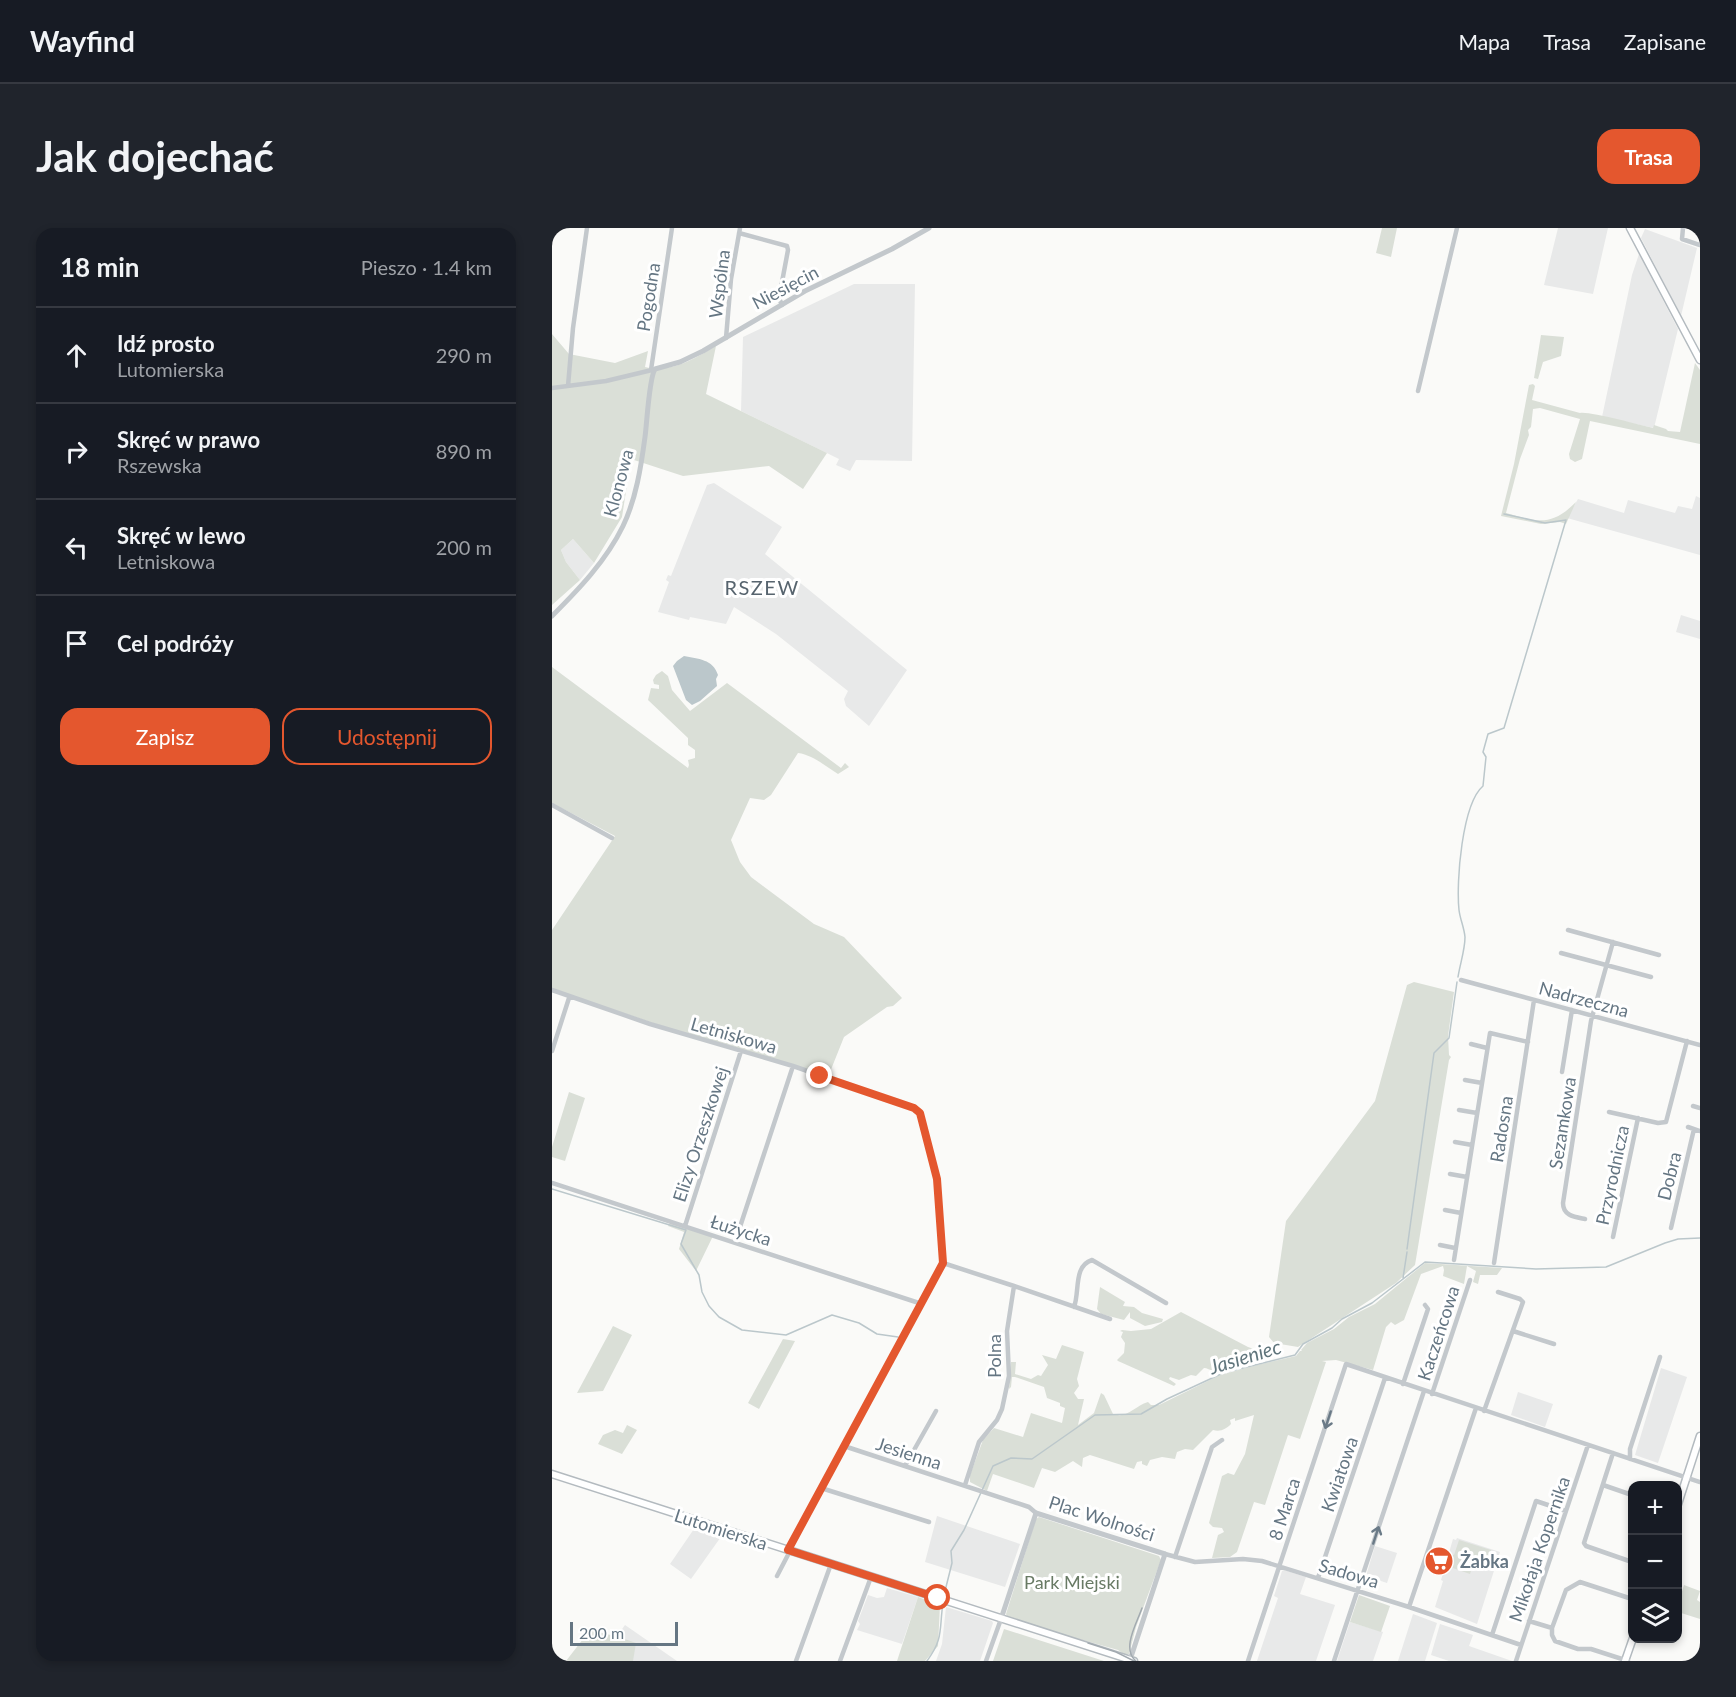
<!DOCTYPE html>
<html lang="pl">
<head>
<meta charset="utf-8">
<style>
	:root { --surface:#171b24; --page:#20242c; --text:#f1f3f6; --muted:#9ea1a6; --line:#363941; --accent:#e4572e }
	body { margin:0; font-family:Lato,sans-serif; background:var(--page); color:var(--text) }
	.controls { position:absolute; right:18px; bottom:18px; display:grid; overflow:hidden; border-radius:12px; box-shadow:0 3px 9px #0003 }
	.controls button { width:54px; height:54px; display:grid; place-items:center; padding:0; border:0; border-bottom:2px solid var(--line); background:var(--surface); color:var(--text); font:30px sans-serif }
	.scale { position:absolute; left:18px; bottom:15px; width:108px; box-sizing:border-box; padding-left:6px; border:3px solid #657683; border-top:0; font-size:16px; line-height:21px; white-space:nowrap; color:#657683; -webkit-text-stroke:4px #fff; paint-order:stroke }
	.stop { position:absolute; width:18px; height:18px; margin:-14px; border:4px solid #e4572e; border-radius:50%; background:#fff }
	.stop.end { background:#e4572e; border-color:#fff; box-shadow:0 2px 6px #0008 }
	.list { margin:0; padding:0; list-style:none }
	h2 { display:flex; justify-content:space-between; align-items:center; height:78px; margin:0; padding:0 24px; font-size:26px }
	h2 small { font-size:20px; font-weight:400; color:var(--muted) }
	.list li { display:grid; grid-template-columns:39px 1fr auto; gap:18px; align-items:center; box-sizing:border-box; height:96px; padding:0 24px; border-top:2px solid var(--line) }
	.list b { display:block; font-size:22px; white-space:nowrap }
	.list p { margin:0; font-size:20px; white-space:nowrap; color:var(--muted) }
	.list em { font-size:20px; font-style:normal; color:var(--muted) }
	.actions { display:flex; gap:12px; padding:18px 24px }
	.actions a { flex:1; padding:14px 0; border:2px solid var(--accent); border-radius:18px; text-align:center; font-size:21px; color:var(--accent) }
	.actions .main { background:var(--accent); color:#fff }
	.icon { flex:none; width:33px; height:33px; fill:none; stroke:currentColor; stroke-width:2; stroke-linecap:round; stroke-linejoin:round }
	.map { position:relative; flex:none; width:1148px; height:1433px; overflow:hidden; border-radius:18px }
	header { display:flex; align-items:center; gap:36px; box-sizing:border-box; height:84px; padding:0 30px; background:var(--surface); border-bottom:2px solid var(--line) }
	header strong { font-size:28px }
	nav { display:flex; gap:33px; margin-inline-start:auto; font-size:21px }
	.intro { display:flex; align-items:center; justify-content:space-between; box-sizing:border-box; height:144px; padding:0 36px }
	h1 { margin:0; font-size:42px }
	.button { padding:15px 27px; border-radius:18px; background:var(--accent); color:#fff; font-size:21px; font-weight:700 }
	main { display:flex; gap:36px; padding:0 36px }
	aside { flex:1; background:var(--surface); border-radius:18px; box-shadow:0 3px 9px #0003 }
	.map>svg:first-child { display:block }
</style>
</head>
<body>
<header>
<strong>Wayfind</strong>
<nav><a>Mapa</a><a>Trasa</a><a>Zapisane</a></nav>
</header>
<div class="intro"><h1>Jak dojechać</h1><a class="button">Trasa</a></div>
<main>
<aside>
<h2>18 min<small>Pieszo · 1.4 km</small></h2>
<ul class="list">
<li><svg class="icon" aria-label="ahead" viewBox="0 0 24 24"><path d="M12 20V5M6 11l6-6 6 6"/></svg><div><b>Idź prosto</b><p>Lutomierska</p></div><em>290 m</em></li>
<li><svg class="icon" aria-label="right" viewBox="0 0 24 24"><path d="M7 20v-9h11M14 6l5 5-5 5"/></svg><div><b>Skręć w prawo</b><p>Rszewska</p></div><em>890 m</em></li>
<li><svg class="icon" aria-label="left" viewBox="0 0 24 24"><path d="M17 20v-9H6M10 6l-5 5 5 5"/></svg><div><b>Skręć w lewo</b><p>Letniskowa</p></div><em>200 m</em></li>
<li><svg class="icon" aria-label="arrive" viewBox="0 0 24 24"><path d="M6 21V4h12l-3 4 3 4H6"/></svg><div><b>Cel podróży</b></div></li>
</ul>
<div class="actions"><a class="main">Zapisz</a><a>Udostępnij</a></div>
</aside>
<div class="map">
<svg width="1148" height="1433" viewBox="0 0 1148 1433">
	<rect width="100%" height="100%" fill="#fafaf8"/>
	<path fill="#e8e9e9" d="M1006,0h50l-15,66 -49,-9z
		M1093,1l52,19 -16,68 -40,-78z
		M1087,26l39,75 -24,99 -52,-11 30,-142z
		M302,56h61l-3,177 -56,-1 -6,11 -14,-6 3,-6 -98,-48 2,-74z
		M162,255l68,44 -17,27 142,116 -38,56 -23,-20 -2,-7 4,-8 -72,-57 -42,-27 -8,17 -36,-7 -1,3 -31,-8 11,-30 -3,-2 2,-5 3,1 36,-91z
		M1144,268l4,2v57l-133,-37 11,-19 46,14 4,-13 47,13 3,-7 14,3z
		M21,311l21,24 -14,17 -14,-18 -5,-12z
		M1129,387l19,6v18l-24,-7z
		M1109,1140l26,9 -29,86 -23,-8z
		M966,1164l35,12 -8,23 -34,-12z
		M385,1288l83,28 -15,43 -80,-25z
		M144,1298l27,8 -32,45 -21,-15z
		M905,1310l43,14 -23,72 -42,-17 8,-26 -2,-1 12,-41 3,1z
		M823,1318l22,7 -10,30 -21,-7z
		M732,1342l22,7 -6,17 35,11 -19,56h-59l21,-63 -4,-2 8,-25z
		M335,1360l31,9 -16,47 -45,-14 3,-6 -2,-3 10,-26 9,3 7,-1z
		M394,1379l46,14 1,2 -13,38h-44l6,-17z
		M861,1386l24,9 -12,38h-27z
		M798,1394l33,10 -10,29h-36z
		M888,1396l33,11 -4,11 43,15h-63l-18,-6z
		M73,1397l52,36h-78z"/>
	<path fill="#dadfd7" d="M830,0h15l-6,29 -15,-4z
		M0,106l17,20 46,9 33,-12 -3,16c27,6 49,-8 71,-21l-10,48 121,59 -24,36 -34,-23 -86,10 -52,-17 -9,58 -28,46 -21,-24 -12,11 5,12 14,18 -28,25z
		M989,107l23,2 -3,19 -18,6 -5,17 -4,-1z
		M1143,135l5,7v74l-110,-23 -8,38 -7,3 -5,-3 -1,-5 11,-35 -40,-11 -7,1 -2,18 -3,3 1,5 -9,24 -14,54c32,9 45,14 70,-11l-10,22 -6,-2 -19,2 -40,-8 13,-52 15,-79 4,-1 2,2 -3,14 48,13c9,-2 60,12 73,15l1,-3 12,4 2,2 12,1z
		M0,439l136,101 1,-3 -1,-5 7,-2v-8l-7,-5v-7l-40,-38 3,-12 8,1v-4l-5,-1 -1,-4 3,-5 6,-4 6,5 4,14 18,21 37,-28 114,85 4,-5 4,4 -11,7c-13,-8 -25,-19 -40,-21l-27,42 -7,5 -14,-2 -19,42 9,22 11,15 63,47 30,13 58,61 -9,8 -6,1 -43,30 -16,40 -166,-51 -110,-37v-59l63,-94 -63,-33z
		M862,754l40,10 -6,44 1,19 2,2 -2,3 -34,205 -19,18 -98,64 -24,-4 -5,-6 17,-116 89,-120 32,-116z
		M17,864l16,6 -20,63 -13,-4v-10z
		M118,995l43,13 -17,35 -17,-22 5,-17 -16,-6z
		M873,1035l77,5 -5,7h-17l-2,9 -5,-2 3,-11 -9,-5 -3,18 -21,-8 1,-6 -1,-4 -22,8 -17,46 -9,5 -4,-3 -5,5 -13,43 -37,-10 -14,1 4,1 -26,77 -12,-4 -23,70 -11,-3 -17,50 -7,5 -18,1 6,-23 6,-3 -2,-4 -9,-1 -4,-4 13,-47 6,-3 6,2 11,-21 9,-39 -19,6v-3l-5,2 1,4c-5,5 -10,8 -18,6l-20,20 -8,-1 -8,3 -2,7 -13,-2 -12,3 -3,6 -5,-2v-3l-5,1 -3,7 -44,-14 -7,3 -1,9 -9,-6 -18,11 -13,-4 -8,20 -41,-14 -6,17 -17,-9v-7l13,-35 11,-12 29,9 8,-24 31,10 3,-15 -5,-2v-3l-13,-5 -3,-11 -29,-10h-3l-1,10 -2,2 2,-27h5l-1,12 16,5 7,-4 3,1 7,-11 -6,-10 14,4 6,-14 22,7 -7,27 2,7 -5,7 4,6h6l-6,26 16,-12 7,-20 3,2 9,19c15,5 21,-8 35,-12l3,3h8l61,-30 37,-10 39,-9 4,-5h2l-1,-1 6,-7 27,-14 15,-12 26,-13z
		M548,1059l25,15 -2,4 11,1 8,6 21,6 -1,3 -17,4 -15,-8v-6l-6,8 -23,-6 -4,-5z
		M629,1084l67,35 21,7c-7,5 -48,18 -56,17 -3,-1 -6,-3 -9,-3l-8,8 -5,-1 -12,5 -9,-3 -1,2 7,5 -2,2 -56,-25 -1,-1 7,-7 1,-10 -4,-6 2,-5 -3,-1 2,-1 9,1 20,-2z
		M61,1098l19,9 -29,56 -26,2z
		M231,1111l12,2 -36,68 -11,-6z
		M75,1197l10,5 -15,24 -24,-10 5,-9 12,-5 8,3z
		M487,1289l120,39 2,4 -25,67 -7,27 -4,1 -7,-5 -110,-31 -2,-5 30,-95z
		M907,1312l32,10 -5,16 -12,-4 -4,12 -23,-8 4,-12 3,1z
		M1132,1357l16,6 -3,9 3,2v17l-22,-7v-8z
		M807,1367l31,11 -9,26 -31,-10z
		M366,1369l22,8 -2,41 -13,15h-28z
		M452,1401l100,32h-111z
		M38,1402l29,7 17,6 -3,18h-67z"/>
	<path fill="#bbc7cb" d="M132,428c14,3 29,3 34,19l-2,4 1,7 -17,15 -8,4 -6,-5 -13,-34 4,-5z"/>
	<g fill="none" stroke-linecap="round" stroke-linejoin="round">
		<path stroke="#bbc7cb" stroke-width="1.5" d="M906,749c2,-13 7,-27 7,-40 -1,-10 -5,-18 -6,-27 -3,-28 3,-106 24,-124l3,-29 -3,-5 5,-18 16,-6 62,-208 -21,3 -41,-9
			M0,961l134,41 -5,14 18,31 3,17 7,14 10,11 23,13 44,5 46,-20 27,8 18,11 21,3
			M855,1021l27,-196 15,-15 8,-56
			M851,1050l4,-26
			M391,1371l9,-36 -1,-12 13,-21 29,-64 18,-8 21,1 63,-44 46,-1 26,-15 56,-26 72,-18 8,-11 29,-16 10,-9 30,-16 53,-41 111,7 70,-2 59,-24 13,-4 22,-1
			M375,1433c17,-23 12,-32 16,-58"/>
		<g stroke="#b3babf" stroke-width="9">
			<path id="secondary" d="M1078,0l70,132
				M0,1246l582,187
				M1126,1276l22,-68
				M1073,1433l8,-23"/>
		</g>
		<path stroke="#c3c8cc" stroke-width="4.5" d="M1131,0l-1,11 18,6
			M187,5l48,13 1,4 -9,48 3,7
			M174,110l5,-59 9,-51
			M99,142l21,-142
			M16,158l5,-58 14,-100
			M0,160l54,-7 46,-11
			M866,163l39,-163
			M0,577l60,33
			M1016,702l91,25
			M1009,725l90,24
			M909,752l239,65
			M0,762l98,34 143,42 121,42 7,7 16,64 6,84 -155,287
			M919,816l16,4
			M0,823l17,-53
			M1010,844l10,-62
			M913,852l17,3
			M1141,878l7,2
			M907,882l18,3
			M1057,884l49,11 8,-1 21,-81
			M1136,899l12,4
			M903,914l17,3
			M898,946l17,3
			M0,955l370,121
			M893,982l16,3
			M1033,991c-10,-2 -22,-3 -22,-16l28,-182 22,-79
			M133,998l56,-175
			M1119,1000l23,-99
			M1061,1009l25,-119
			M183,1014l58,-176
			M888,1017l15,3
			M902,1032l36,-227 38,9
			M391,1035l71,23 -7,45 2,45 -7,33 -5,11 -18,22 -14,43
			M942,1035l40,-263
			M462,1058l96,33
			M522,1079c6,-15 -1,-41 18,-47l74,43
			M961,1103l41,13
			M851,1156l25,-75 -3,-4
			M880,1166l38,-114
			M932,1183l39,-109 -3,-3 -22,-7
			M292,1218l185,61 7,6
			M1061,1225l-29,90 2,3 46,16
			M1078,1231v-10l30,-92
			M353,1238l31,-55
			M1051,1257l29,10
			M269,1260l108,34
			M613,1326l30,8 48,-3 19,2 147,46 112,38
			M623,1329l37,-110 10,-7
			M225,1348l13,-25
			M766,1350l67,-200
			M857,1379l67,-199
			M977,1393l23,7v7l3,6 23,8h13l37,12
			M1000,1400l14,-38 14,-8 52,17
			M940,1407l44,-134 30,10
			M244,1433l35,-97
			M288,1433l31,-84
			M434,1433l15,-42
			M696,1433l98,-297 354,118
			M782,1433l90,-270
			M964,1433l72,-216"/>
		<path stroke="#c3c8cc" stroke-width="5" d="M0,388c27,-27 54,-55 71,-90 13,-27 18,-59 22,-89 2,-14 4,-59 10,-68l25,-7 23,-11 102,-60 87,-42 37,-21
			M449,1391l35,-106 129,41 -35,106"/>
		<use href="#secondary" stroke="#fff" stroke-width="6"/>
		<path stroke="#a2aab0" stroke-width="1.5" d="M536,1415l28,9 18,9
			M584,1433c-15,-12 1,-38 6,-53"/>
	</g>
	<defs><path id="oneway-shaft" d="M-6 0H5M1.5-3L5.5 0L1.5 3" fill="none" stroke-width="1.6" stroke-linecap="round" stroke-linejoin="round" transform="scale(1.5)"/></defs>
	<g stroke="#6a7a87">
		<use href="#oneway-shaft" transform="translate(776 1192) rotate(108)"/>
		<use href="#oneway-shaft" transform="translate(824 1307) rotate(-72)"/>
	</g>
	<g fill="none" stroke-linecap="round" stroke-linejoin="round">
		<path stroke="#e4572e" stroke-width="8" d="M268,848l94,32 6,5 17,66 6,84 -155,287 150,48"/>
	</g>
	<defs>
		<g id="supermarket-disc" transform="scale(1.5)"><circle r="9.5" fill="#e4572e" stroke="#fff"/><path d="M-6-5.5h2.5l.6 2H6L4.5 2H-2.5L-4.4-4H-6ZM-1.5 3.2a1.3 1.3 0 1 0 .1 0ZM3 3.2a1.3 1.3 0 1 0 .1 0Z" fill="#fff"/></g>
	</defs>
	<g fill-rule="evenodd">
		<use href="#supermarket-disc" x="887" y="1333"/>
	</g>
	<g text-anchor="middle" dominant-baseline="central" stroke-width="6" stroke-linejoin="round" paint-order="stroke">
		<g font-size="18" fill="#657683" stroke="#fff">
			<text transform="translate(167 56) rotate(-83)">Wspólna</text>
			<text transform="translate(233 59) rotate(-28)">Niesięcin</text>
			<text transform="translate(96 69) rotate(-81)">Pogodna</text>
			<text transform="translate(66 255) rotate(-75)">Klonowa</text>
			<text transform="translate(1032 771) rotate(15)">Nadrzeczna</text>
			<text transform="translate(182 807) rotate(16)">Letniskowa</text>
			<text transform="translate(1010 895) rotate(-81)">Sezamkowa</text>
			<text transform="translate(949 901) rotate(-81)">Radosna</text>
			<text transform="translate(148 906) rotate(-72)">Elizy Orzeszkowej</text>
			<text transform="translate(1060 947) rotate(-78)">Przyrodnicza</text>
			<text transform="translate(1117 948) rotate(-76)">Dobra</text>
			<text transform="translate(189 1002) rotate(18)">Łużycka</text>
			<text transform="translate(886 1105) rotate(-72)">Kaczeńcowa</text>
			<text transform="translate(442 1128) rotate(-90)">Polna</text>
			<text transform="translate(357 1225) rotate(18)">Jesienna</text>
			<text transform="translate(787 1246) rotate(-71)">Kwiatowa</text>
			<text transform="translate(732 1281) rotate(-72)">8 Marca</text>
			<text transform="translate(550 1290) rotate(18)">Plac Wolności</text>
			<text transform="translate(169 1301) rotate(18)">Lutomierska</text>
			<text transform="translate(987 1321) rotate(-71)">Mikołaja Kopernika</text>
			<text transform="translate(797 1345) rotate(17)">Sadowa</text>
		</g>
		<g font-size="18" font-weight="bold" fill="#657683" stroke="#fff" text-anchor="start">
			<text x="908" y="1333">Żabka</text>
		</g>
		<g font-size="18" fill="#687a64" stroke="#fff">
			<text x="520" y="1354">Park Miejski</text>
		</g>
		<g font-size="20" letter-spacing="1.5" fill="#57646e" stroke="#fff">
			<text x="210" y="359">RSZEW</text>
		</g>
		<g font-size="20" font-style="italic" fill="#60757c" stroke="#fff">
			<text transform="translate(693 1128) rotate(-17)">Jasieniec</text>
		</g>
	</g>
</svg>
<div class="controls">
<button>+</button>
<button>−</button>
<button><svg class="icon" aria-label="layers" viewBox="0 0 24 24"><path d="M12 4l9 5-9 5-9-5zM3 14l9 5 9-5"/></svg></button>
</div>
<div class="scale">200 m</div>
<div class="stop" style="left:386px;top:1370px"></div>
<div class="stop end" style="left:268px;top:848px"></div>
</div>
</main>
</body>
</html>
